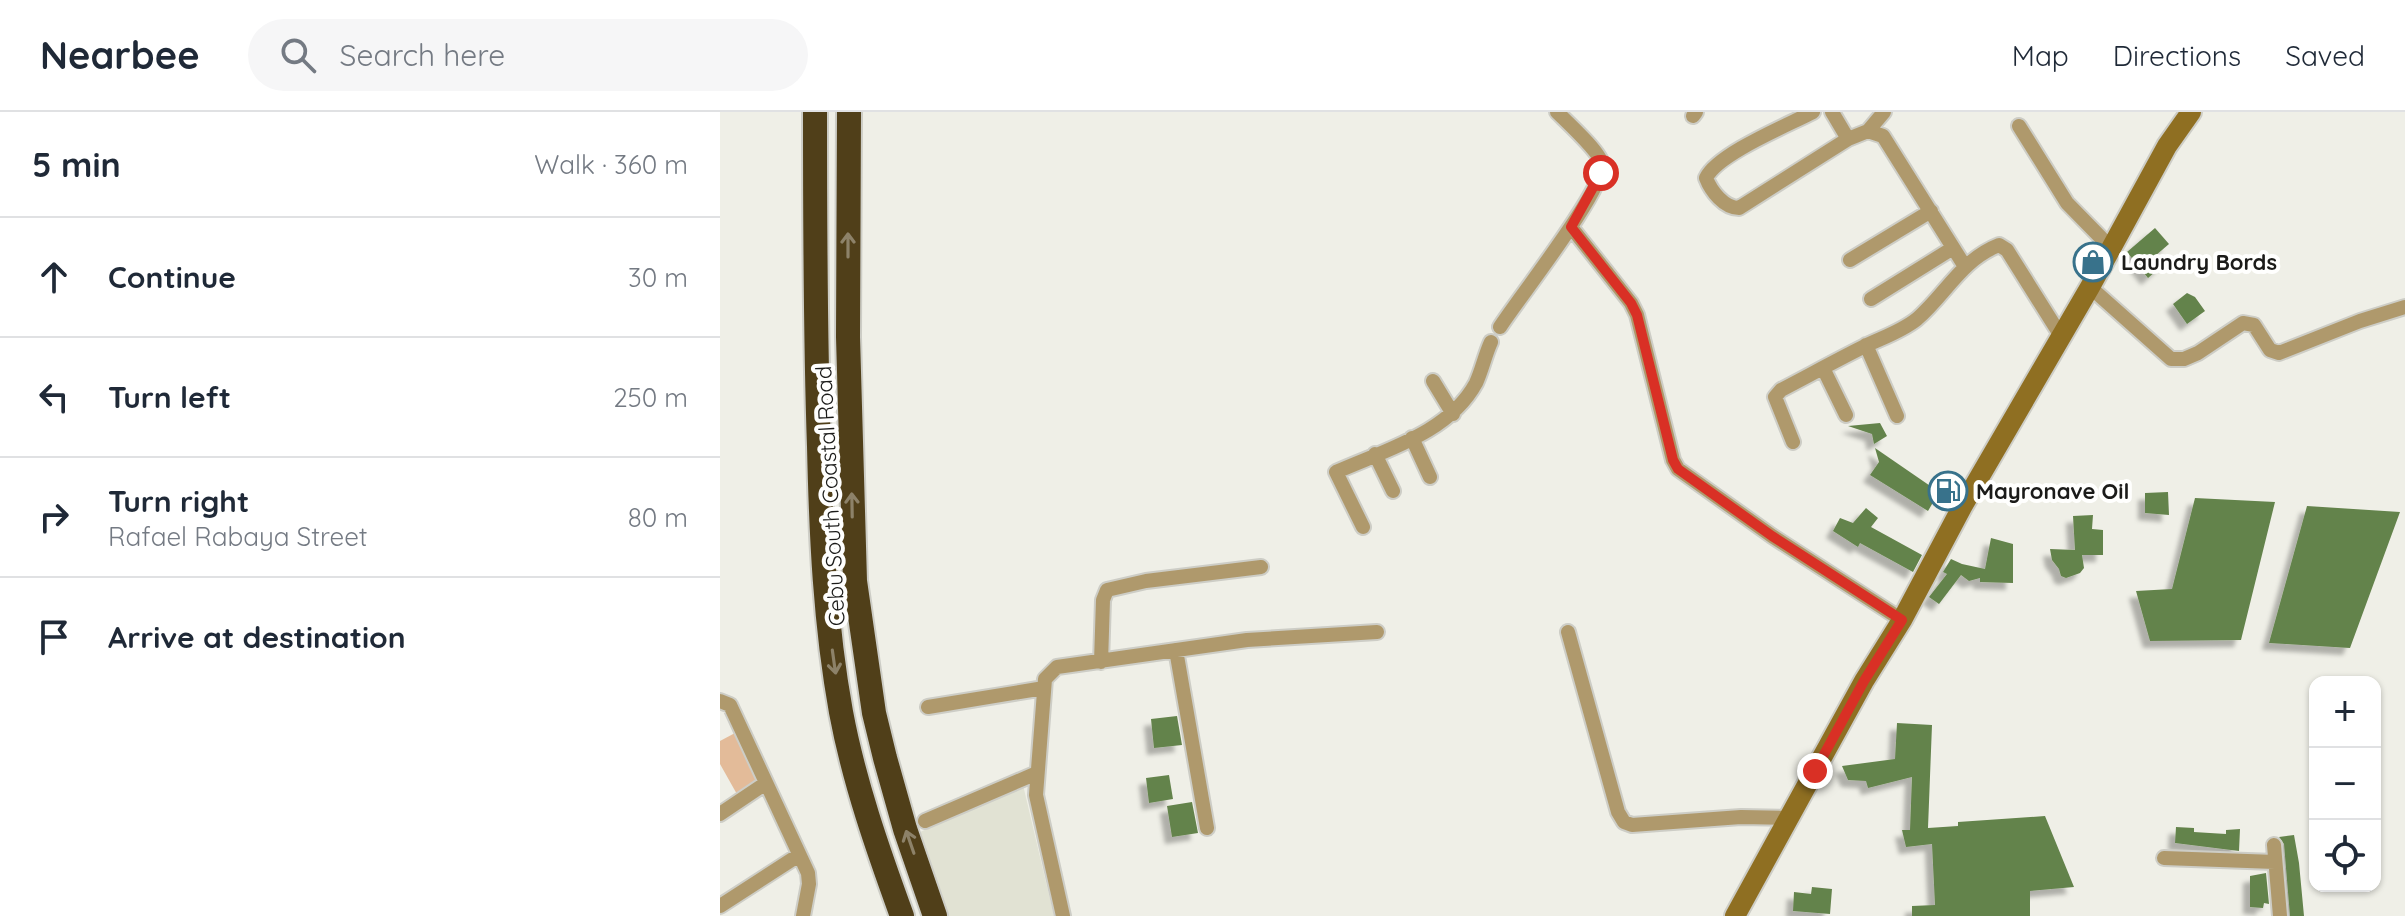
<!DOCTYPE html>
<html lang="en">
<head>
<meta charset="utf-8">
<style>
	:root { --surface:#fff; --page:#f6f6f7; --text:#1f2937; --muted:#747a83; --line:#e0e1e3 }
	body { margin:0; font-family:Quicksand,sans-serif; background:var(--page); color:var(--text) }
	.controls { position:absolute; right:24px; bottom:24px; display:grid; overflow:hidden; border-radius:16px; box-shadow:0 2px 6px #0004 }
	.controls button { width:72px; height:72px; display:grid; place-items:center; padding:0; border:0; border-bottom:2px solid var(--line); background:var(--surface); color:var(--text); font:40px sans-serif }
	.stop { position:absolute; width:24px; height:24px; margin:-18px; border:6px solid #d93025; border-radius:50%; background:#fff }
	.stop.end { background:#d93025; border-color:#fff; box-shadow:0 2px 8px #0008 }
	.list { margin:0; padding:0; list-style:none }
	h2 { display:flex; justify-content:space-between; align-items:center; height:104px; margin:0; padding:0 32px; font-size:34px }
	h2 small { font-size:26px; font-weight:400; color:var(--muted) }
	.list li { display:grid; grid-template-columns:52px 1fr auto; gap:24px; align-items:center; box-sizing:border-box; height:120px; padding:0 32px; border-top:2px solid var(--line) }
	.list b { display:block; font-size:30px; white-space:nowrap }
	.list p { margin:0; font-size:26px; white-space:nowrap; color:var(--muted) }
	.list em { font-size:26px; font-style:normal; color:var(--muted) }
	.icon { flex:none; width:44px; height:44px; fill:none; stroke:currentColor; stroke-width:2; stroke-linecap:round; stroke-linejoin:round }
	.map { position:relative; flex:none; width:1685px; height:804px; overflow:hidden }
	header { display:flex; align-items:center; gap:48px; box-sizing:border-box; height:112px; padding:0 40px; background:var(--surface); border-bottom:2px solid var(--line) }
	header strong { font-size:38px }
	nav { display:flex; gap:44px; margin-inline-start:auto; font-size:28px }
	.search { width:560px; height:72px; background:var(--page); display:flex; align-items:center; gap:20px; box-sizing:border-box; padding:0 28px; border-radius:44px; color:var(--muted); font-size:30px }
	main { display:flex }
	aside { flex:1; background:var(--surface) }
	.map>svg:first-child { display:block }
</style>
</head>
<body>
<header>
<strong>Nearbee</strong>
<div class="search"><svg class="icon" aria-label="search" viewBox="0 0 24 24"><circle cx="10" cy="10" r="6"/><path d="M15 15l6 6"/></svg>Search here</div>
<nav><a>Map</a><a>Directions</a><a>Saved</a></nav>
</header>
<main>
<aside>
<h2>5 min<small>Walk · 360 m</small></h2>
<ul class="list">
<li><svg class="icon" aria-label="ahead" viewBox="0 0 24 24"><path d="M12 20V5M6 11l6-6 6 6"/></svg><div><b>Continue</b></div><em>30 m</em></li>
<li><svg class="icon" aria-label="left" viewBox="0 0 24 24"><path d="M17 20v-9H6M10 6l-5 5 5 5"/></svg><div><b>Turn left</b></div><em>250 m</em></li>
<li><svg class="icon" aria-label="right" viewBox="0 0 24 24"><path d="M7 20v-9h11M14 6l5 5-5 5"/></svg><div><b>Turn right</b><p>Rafael Rabaya Street</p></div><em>80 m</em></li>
<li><svg class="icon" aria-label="arrive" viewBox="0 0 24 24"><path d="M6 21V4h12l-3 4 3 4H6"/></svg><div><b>Arrive at destination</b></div></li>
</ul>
</aside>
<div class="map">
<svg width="1685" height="804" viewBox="0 0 1685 804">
	<defs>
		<filter id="shadow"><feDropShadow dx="-7" dy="7" stdDeviation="2" flood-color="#0004"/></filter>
	</defs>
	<rect width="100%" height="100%" fill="#efefe7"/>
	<path fill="#e1e2d3" d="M303,673l31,131h-107l-29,-83z"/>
	<path fill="#e3bb99" d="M15,621l27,49 -24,14 -18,-32v-23z"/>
	<path fill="#64834c" filter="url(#shadow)" d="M1435,116l14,16 -14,12 8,9 -15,13 -21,-26z
		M1467,181l8,4 10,14 -18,13 -14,-20z
		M1160,311l7,13 -13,8 -2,-10 -24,-8z
		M1155,336l64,44 -11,19 -58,-36 9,-13z
		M1448,380l1,23 -24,-2v-20z
		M1475,386l80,4 -34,138 -91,1 -14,-50 36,-2z
		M1587,394l93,6 -50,136 -81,-5z
		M1146,396l12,10 -7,9 51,28 -9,17 -53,-29 -2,4 -25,-16 7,-13 13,5z
		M1373,403l-1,14 11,1v25h-21l2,13 -4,5 -14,5 -5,-2 -2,-7 -7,-9 -2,-11 25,1 -2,-34z
		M1271,426l22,6v39l-33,-1v-4l-11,3 -8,-6 -22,29 -10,-7 18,-23 -4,-2 8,-13 11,5 23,5z
		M457,604l5,29 -28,3 -3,-29z
		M1177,611l35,2 -4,103 30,-2v-4l87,-6 29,71 -44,4v25h-118v-10l23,-1 -3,-61 -26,3 -4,-17h8l2,-53 -44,11 -2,-7 -18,-1 -6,-14 53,-7z
		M449,663l4,24 -24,4 -3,-25z
		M472,690l6,31 -26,4 -5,-31z
		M1456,715l18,1v4l32,2v-4l14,-1 -1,22 -64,-8z
		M1574,723l5,28 5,53h-14l-6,-72 -5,-7z
		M1546,761l3,31 -5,-1 -1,5 -13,-1v-31z
		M1092,775l20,2 -2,25 -37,-3 1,-19 17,2z"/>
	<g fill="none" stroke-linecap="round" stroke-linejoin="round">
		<g stroke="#cdcdc6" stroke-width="18">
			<path id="street" d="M1093,0c-25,13 -96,42 -107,66 5,13 18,30 33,30l109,-69
				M1112,0l16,27 20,-8 15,5 81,129
				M973,4l3,-4
				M1299,14l48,77 45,46
				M1148,19l16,-19
				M851,115l60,76 6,12 36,145 5,9 94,67 130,84
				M1130,148l81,-49
				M1370,175l81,72h13l14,-6 45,-30 11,2 16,25 9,3 81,-32 45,-14
				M1151,187l82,-51
				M780,215c17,-27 106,-139 102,-163 -2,-12 -35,-42 -45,-52
				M1146,233l31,71
				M1103,256l23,47
				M713,269l20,33
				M692,326l18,39
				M1073,330l-18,-45 6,-7c27,-14 54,-29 82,-43 18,-9 38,-15 54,-28 29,-25 44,-59 82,-74l8,5 54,86
				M655,342l18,37
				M643,415l-27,-55c49,-22 113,-39 140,-89 6,-13 9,-28 15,-41
				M848,520l50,180 6,10 8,3 109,-8 48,1
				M456,538l31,178
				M381,550l2,-62 4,-10 39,-9 115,-14
				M0,589l10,4 78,168 1,11 -6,32
				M208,595l116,-19
				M0,702l46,-31
				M205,709l112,-48
				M1554,733l6,71
				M1444,746l111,4
				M0,794l79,-51
				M343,804l-27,-121 9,-116 12,-12 190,-27 130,-8"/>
		</g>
		<g stroke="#cdcdc6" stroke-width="24">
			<path id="secondary" d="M1015,804l129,-235 38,-61 60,-113 128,-220 77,-141 24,-34"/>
		</g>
		<g stroke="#cdcdc6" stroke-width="28">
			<path id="highway" d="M95,0c0,111 0,223 4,334 2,89 6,178 22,266 13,70 37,138 61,204
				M129,0l-1,225 7,244 19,132 11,45 20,71 30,87"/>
		</g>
		<use href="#street" stroke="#af996c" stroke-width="14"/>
		<use href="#secondary" stroke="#8f6f22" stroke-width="20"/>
		<use href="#highway" stroke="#503f19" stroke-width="24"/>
	</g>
	<defs><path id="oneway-shaft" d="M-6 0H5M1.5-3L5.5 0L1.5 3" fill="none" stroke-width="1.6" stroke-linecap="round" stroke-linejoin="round" transform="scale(2)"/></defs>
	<g stroke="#8d8269">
		<use href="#oneway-shaft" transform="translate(128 133) rotate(-90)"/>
		<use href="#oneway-shaft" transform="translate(132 393) rotate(-91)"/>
		<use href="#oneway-shaft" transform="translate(114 550) rotate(82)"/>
		<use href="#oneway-shaft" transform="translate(190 730) rotate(-109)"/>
	</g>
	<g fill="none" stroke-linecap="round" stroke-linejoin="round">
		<path stroke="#d93025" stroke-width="10" d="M881,61l-30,54 60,76 6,12 36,145 5,9 94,67 130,84 -38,61 -49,90"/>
	</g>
	<defs>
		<g id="shop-ring" transform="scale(2)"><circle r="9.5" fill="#fffffe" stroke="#38728b" stroke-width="1.5"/><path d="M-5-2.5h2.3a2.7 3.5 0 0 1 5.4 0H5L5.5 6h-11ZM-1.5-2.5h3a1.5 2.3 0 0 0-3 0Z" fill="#38728b"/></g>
		<g id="fuel-ring" transform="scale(2)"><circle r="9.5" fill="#fffffe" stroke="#38728b" stroke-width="1.5"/><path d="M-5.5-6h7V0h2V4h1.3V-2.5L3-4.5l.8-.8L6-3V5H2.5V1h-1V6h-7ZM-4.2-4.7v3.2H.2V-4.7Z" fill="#38728b"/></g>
	</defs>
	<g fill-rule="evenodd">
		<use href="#shop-ring" x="1373" y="150"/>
		<use href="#fuel-ring" x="1228" y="379"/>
	</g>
	<g text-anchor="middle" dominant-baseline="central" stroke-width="8" stroke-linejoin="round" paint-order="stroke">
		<g font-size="22" font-weight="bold" fill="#1b1b19" stroke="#fffffe" text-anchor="start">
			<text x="1401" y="150">Laundry Bords</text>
			<text x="1256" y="379">Mayronave Oil</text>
		</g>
		<g font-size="22" fill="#1b1b19" stroke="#fffffe">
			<text transform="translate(110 384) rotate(-93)">Cebu South Coastal Road</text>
		</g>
	</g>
</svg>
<div class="controls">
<button>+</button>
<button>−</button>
<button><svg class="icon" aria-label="locate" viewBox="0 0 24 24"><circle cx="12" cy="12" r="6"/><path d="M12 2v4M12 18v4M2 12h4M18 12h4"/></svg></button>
</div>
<div class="stop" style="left:881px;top:61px"></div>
<div class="stop end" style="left:1095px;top:659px"></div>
</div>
</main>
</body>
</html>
